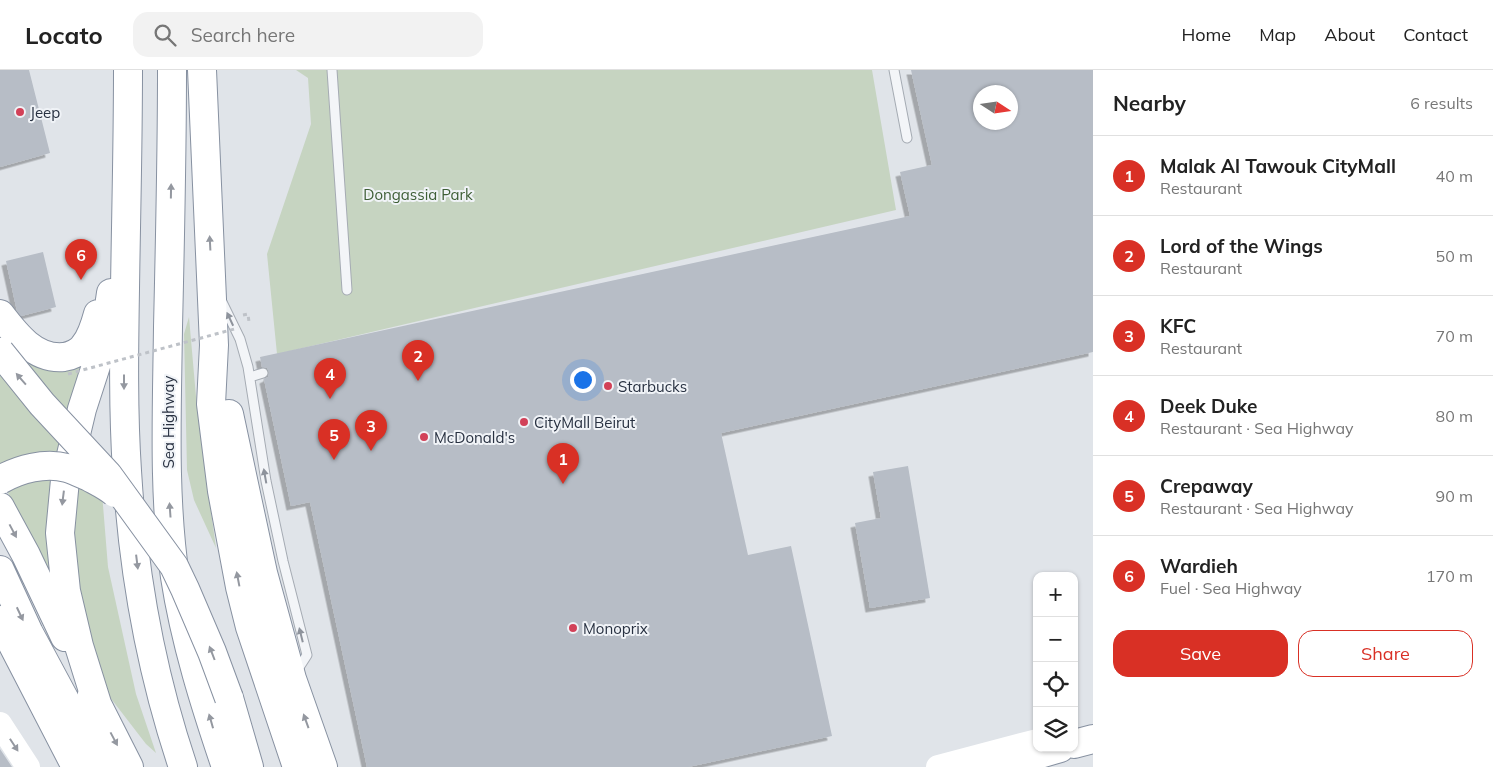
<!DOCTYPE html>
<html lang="en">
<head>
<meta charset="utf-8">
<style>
	:root { --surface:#fff; --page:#f2f2f2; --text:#222; --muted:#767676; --line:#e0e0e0; --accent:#d93025 }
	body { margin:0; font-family:Mulish,sans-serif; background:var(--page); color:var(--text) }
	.controls { position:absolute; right:15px; bottom:15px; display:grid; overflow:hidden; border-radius:10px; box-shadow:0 1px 4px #0004 }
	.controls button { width:45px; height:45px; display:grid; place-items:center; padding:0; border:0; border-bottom:1px solid var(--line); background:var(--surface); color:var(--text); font:25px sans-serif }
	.compass { position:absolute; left:973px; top:15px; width:45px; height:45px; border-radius:50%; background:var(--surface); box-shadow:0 1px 4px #0004; rotate:102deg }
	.you { position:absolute; left:582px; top:309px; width:18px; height:18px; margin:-12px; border:4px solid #fff; border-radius:50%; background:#1a73e8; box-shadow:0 0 0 8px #1a73e833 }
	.badge { display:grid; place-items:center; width:32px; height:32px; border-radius:50%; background:var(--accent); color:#fff; font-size:16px; font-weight:700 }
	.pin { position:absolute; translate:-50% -41px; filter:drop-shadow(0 1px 2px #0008) }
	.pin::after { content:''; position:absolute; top:26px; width:18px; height:15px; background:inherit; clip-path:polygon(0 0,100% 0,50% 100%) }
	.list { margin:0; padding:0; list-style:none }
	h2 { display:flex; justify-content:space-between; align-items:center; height:65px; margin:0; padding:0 20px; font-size:21px }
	h2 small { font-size:16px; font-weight:400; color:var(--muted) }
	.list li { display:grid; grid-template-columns:32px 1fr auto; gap:15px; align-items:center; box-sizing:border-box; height:80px; padding:0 20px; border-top:1px solid var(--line) }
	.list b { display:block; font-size:19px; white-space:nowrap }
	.list p { margin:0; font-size:16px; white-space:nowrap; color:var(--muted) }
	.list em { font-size:16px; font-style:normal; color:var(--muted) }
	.actions { display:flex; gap:10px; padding:15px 20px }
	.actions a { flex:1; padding:11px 0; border:1px solid var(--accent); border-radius:15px; text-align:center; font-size:18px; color:var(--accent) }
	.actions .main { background:var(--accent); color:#fff }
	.icon { flex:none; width:28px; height:28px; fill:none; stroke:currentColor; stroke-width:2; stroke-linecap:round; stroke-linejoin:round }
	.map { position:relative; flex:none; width:1093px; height:697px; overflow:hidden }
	header { display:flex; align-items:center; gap:30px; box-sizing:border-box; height:70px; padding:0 25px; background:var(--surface); border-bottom:1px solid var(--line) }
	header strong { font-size:24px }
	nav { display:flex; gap:28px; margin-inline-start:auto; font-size:18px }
	.search { width:350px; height:45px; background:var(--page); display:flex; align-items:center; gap:12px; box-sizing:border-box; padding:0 18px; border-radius:15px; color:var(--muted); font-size:19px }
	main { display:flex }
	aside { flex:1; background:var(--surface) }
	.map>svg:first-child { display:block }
</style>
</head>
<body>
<header>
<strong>Locato</strong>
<div class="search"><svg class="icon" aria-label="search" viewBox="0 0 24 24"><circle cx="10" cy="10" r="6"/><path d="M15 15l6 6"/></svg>Search here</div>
<nav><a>Home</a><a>Map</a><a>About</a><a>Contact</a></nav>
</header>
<main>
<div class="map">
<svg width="1093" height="697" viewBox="0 0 1093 697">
	<defs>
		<filter id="shadow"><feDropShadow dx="-4.5" dy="4.5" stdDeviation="0" flood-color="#0004"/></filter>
	</defs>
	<rect width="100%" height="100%" fill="#e0e4e9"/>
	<path fill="#c6d4c1" d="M296,0h576l24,140 -619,144 -10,-100 44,-130 -3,-46z
		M189,247l8,91 19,140 -22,-48 -7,-30 -3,-136z
		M86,286l-31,102 2,136 -57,-118v-116l69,5z
		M80,412l22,11 6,74 28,127 20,59 -10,-9 -37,-48 -32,-84 -7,-115z"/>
	<path fill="#b7bdc6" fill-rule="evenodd" filter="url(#shadow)" d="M0,0h29l21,83 -50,14z
		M911,0h182v282l-372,81 27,122 43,-9 41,190 -144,31h-321l-57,-265 -19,4 -27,-127 4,-2 1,-5 -2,-4 -5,-1 -2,-10 650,-141 -10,-44 32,-7zM980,22h30v30h-30z
		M43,182l13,55 -35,9 -4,-5 -11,-50z
		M908,396l22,132 -60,10 -15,-85 26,-5 -8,-46z
		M0,679l12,18h-12z"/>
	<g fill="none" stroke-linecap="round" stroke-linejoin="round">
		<g stroke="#a5abb3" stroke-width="11">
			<path id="lane" d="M332,0l15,220
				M894,0l13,68
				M221,230l19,39 8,28 18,114 17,80 24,94 -11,17
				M250,307l13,-4"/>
		</g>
		<g stroke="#8791a1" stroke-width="30">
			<path id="highway" d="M128,0c0,73 -2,146 -3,219 -1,61 -2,121 2,182 6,100 24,201 56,296
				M172,0c0,86 -2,172 -4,257 -1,83 -5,168 7,250 10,65 30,128 51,190
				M202,0l12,275 -3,59 11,87 18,96 10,40 47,140
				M0,244c16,21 35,46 64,43 7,-1 16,-5 20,-11 7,-8 11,-21 14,-32
				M229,344l34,159 29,106 31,88
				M0,437l26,48 39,82
				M0,500l29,63 72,134
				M0,550l76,147
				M92,624l37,73
				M229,628l20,69
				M99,640l-20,-64 -13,-55 -6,-58 5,-53 17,-71 22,-68 7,-48
				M1074,674l19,-5
				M996,697l64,-19"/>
		</g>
		<path stroke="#bec2c8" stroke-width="3" stroke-dasharray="4 4" stroke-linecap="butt" d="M243,245l5,-1 1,8"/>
		<use href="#lane" stroke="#f3f5f8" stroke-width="9"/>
		<path stroke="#fff" stroke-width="24" d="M0,654l28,43
			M938,697l99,-26"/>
		<use href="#highway" stroke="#fff" stroke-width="28"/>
		<g stroke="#8791a1" stroke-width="30" stroke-linecap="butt">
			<path id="highway-bridge" d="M0,282l42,52 66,71 66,91 11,23 27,63 17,46
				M0,410c19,-11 45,-18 67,-12 7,2 15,6 22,9 9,5 18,9 26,16"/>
		</g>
		<path stroke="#bec2c8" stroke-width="3" stroke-dasharray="4 4" stroke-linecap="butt" d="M68,304l170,-46"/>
		<use href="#highway-bridge" stroke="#fff" stroke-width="28"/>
	</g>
	<defs><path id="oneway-solid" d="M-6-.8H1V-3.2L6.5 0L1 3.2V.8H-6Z" transform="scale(1.25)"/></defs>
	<g fill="#9498a0">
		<use href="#oneway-solid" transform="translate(171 121) rotate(-89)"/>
		<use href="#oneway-solid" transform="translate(210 173) rotate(-93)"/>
		<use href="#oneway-solid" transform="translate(21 309) rotate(-131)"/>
		<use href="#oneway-solid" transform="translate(124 312) rotate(90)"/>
		<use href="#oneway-solid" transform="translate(63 428) rotate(97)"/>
		<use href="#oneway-solid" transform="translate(170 440) rotate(-94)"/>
		<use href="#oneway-solid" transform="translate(13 461) rotate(62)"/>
		<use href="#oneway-solid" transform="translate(137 492) rotate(83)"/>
		<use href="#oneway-solid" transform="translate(238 509) rotate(-101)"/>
		<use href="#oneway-solid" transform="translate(20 544) rotate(65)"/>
		<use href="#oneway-solid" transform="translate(212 583) rotate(-111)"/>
		<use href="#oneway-solid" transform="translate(211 651) rotate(-106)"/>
		<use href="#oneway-solid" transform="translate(306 651) rotate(-110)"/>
		<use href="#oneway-solid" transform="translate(114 669) rotate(62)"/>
		<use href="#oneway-solid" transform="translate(14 675) rotate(57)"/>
	</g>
	<g fill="#8e939c">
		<use href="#oneway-solid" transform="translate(230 249) rotate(-115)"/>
		<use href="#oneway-solid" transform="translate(265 406) rotate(-100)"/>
		<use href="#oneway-solid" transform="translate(301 565) rotate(-104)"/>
	</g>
	<g fill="#d24158" stroke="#f0f3f7" stroke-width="2">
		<circle cx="20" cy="42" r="5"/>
		<circle cx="608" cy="316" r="5"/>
		<circle cx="524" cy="352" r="5"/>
		<circle cx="424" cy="367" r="5"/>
		<circle cx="573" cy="558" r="5"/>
	</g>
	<g text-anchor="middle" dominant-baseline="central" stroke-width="4" stroke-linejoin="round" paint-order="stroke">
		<g font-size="15" fill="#283141" stroke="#f0f3f7" text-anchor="start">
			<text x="30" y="42">Jeep</text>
			<text x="618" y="316">Starbucks</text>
			<text x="534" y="352">CityMall Beirut</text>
			<text x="434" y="367">McDonald's</text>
			<text x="583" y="558">Monoprix</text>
		</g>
		<g font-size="15" fill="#3d5e35" stroke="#f0f3f7">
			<text x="418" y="124">Dongassia Park</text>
		</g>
		<g font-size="15" fill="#283141" stroke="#f0f3f7">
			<text transform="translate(168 352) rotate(-90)">Sea Highway</text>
		</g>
	</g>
</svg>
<div class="controls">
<button>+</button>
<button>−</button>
<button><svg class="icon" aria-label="locate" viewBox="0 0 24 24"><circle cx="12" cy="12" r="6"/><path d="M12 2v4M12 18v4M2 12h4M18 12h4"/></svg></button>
<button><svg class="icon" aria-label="layers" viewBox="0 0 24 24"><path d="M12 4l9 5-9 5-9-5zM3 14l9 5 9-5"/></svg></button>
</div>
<svg class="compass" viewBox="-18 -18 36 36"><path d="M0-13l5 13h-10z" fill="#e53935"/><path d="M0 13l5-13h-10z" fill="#767676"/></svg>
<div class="you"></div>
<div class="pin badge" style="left:563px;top:414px">1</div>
<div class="pin badge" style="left:418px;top:311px">2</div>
<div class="pin badge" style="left:371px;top:381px">3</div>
<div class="pin badge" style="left:330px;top:329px">4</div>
<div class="pin badge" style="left:334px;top:390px">5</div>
<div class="pin badge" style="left:81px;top:210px">6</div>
</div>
<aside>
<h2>Nearby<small>6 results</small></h2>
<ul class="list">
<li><span class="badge">1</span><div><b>Malak Al Tawouk CityMall</b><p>Restaurant</p></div><em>40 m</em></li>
<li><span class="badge">2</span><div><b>Lord of the Wings</b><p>Restaurant</p></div><em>50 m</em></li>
<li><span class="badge">3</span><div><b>KFC</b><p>Restaurant</p></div><em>70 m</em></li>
<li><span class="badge">4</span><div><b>Deek Duke</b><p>Restaurant · Sea Highway</p></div><em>80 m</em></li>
<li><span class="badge">5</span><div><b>Crepaway</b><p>Restaurant · Sea Highway</p></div><em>90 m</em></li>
<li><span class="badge">6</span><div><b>Wardieh</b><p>Fuel · Sea Highway</p></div><em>170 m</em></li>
</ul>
<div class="actions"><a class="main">Save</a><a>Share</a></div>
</aside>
</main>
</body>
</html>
